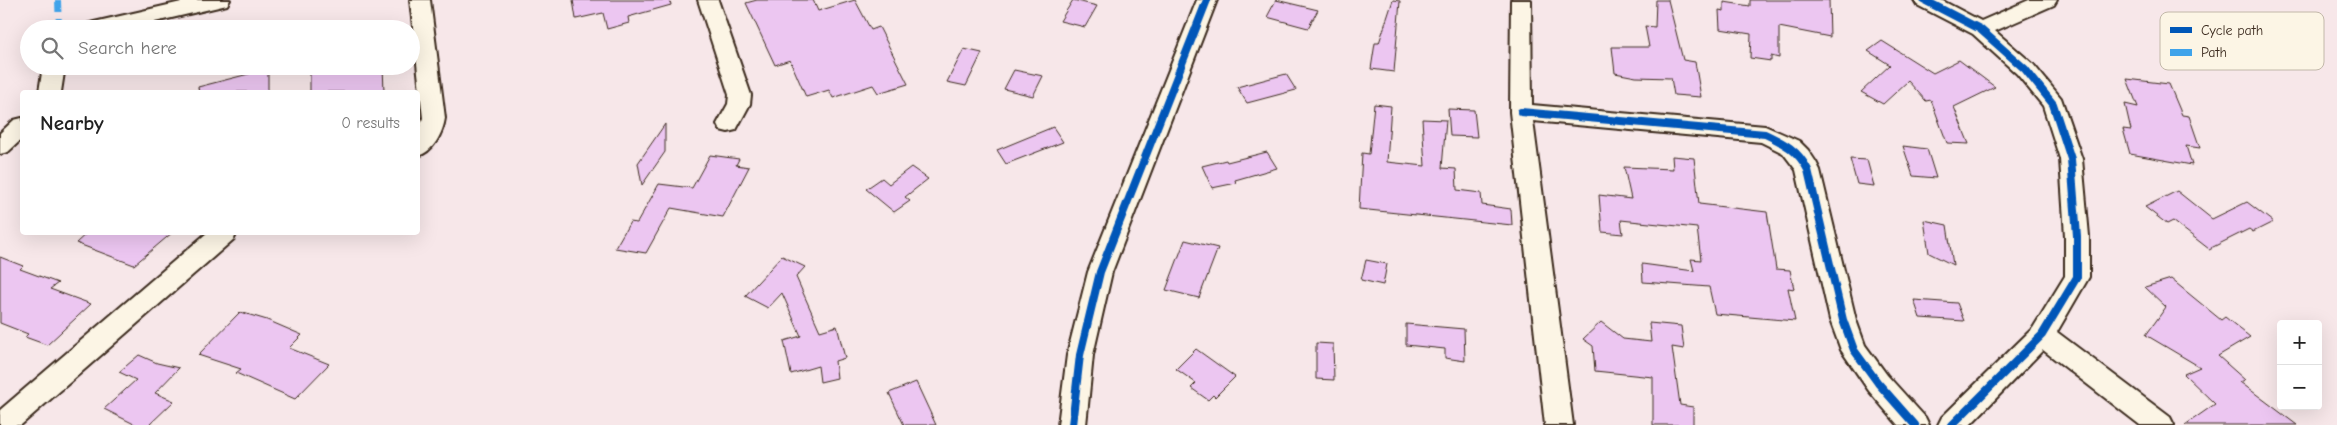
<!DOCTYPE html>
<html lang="en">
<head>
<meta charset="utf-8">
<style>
	:root { --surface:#fff; --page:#f6f6f6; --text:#222; --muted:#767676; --line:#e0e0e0 }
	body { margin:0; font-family:"Comic Neue",sans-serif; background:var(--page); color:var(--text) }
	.controls { position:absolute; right:15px; bottom:15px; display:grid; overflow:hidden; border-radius:5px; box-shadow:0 5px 20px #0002 }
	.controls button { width:45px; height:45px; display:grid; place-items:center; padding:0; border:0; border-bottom:1px solid var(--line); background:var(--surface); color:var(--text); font:25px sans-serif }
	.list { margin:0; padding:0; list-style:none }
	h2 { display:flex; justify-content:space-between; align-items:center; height:65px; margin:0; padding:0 20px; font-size:21px }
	h2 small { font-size:16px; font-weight:400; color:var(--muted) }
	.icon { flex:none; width:28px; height:28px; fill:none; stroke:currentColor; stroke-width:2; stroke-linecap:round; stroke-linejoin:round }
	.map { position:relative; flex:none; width:2337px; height:425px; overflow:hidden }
	.search { position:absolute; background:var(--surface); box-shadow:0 5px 20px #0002; left:20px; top:20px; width:400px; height:55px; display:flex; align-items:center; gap:12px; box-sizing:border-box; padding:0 18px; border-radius:28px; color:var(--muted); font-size:19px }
	.panel { position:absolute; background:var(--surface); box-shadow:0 5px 20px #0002; left:20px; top:90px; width:400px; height:145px; border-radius:5px }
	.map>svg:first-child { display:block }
</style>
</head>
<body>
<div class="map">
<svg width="2337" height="425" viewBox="0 0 2337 425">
	<rect width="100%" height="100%" fill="#f7e7e9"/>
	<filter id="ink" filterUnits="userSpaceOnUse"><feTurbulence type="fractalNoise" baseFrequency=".02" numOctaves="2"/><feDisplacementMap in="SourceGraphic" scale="10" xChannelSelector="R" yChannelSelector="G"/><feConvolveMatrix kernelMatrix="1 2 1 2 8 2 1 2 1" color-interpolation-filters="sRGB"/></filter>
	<g filter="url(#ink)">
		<path fill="#ecc6f1" stroke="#3b2a1e" d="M573,0h97l1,5 -43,12 1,6 -22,6 -4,-16 -27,6z
			M757,0h56l5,11 37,-11 16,30 8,-3 29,57 -30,9 -5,-8 -40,13 -4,-8 -23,7 -16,-37 -15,5 -29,-62z
			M1073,0l24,6 -12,21 -25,-6z
			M1276,0l42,10 -10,18 -41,-11z
			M1393,0l7,1 -6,71 -23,-3 4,-26h4z
			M1656,0h12l15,60 12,2 6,35 -27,-2 -3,-17 -35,-1 -21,-4 -3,-26h37l-4,-21 10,1z
			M1750,0h79l1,37 -51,-10v31l-8,-2v5l-21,-3 1,-24 -31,-5 -1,-19 5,1v-9l26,4z
			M1882,41l51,32 26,-13 36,27 -41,20 15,37 -22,-1 -16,-43 -5,1 -18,-20 -25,23 -22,-12 29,-27 -22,-14z
			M964,49l18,4 -16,33 -19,-4z
			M310,66h73l1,26h-74z
			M268,69v23h-69l-1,-5z
			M1014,70l29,6 -10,20 -29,-7z
			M1286,74l10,16 -49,13 -10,-16z
			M2127,79l42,5 13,31 7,1 11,32 -14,-2 6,19 -62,-11 -7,-25 8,1 -6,-26 13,3z
			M1374,104l17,2 -4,56 38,4 -3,-47 24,1 -4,48 14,1 1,21 24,3 1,12 29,4 1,16 -153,-16 3,-56 7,1z
			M1448,109l26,1 3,27 -27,-1z
			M665,124v28l-23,33 -4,-22z
			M1053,127l10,15 -57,22 -9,-14z
			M1903,146l24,3 9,29 -23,-2z
			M1267,152l10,16 -42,12 1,3 -24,5 -10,-22 24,-6 1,2z
			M710,155l29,4 -3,6 13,2 -26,50 -52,-9 -25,45 -31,-5 15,-26 7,1 22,-39 33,4z
			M1672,156l22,2 5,46 68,8 9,57 14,1 4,19 -6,-1 7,33 -80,-7 -6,-27 -66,-5 -1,-18 52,7 -3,-12 10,1 -4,-32 -76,-8 2,14 -21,-2 -3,-37 32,4 -7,-32 49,2z
			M1850,159l17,1 7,26 -17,-2z
			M911,167l17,12 -23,18 5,4 -16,11 -28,-23 16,-11 7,6z
			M2177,191l35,28 35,-17 26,20 -20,10 -4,-3 -40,20 -36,-28 -6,3 -22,-17z
			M1924,220l23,5 6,40 -24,-12z
			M88,232h85l-39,33 -58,-22z
			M1185,240l33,8 -19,50 -33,-8z
			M782,256l23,11 -9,10 24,54 17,-5 8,32 -10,3 2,17 -17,4 -2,-16 -27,8 -7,-33 17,-5 -19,-43 -14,15 -23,-12z
			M0,257l23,9 -3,3 38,14 -8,6 41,15 -44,41 -22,-8 3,-3 -28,-11z
			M1366,260l21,4 -4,21 -22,-5z
			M2171,279l50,41 4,-3 25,20 -32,19 27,24 -5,2 57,43h-112l30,-21 -31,-30 16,-7 -54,-32 20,-28 -21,-20z
			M1914,300l43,3 7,18 -44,-3z
			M240,312l27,8 35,15 -13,13 40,16 -34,35 -59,-26 5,-4 -43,-14z
			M1601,322l22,17 28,3 -2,-19 32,3 3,23 -12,-2 8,58 13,2v18h-40v-48l-58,-6 -2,-25 -10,-7z
			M1406,324l58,5 1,32 -20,-3v-9l-39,-4z
			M1316,343l17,1 1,36 -18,-1z
			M1196,349l39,28 -20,20 -2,-2 -5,5 -17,-12 5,-5 -20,-14z
			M139,355l18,8 22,5 -24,25 19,8 -25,24h-13l-32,-16 32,-29 -17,-8z
			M916,382l20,43h-32l-15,-32z"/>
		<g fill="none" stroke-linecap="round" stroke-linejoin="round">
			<g stroke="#3b2a1e" stroke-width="4">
				<path id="minor" d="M190,0h40l-3,5 -102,24h-41l3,-5 7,-2z
					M410,0h20l15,118c-2,15 -12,34 -27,38v-24l5,-14z
					M698,0h20l33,95 -1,9 -14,26 -8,2 -8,-2 -3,-6 11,-20 1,-9z
					M1197,0h20l-105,272 -19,83 -7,70h-28l9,-70 21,-83z
					M1511,0h20l1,105 233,21 34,15 9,9 8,12 4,8 36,150 9,25 22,30 38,42 4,8h-31l-29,-34 -28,-41 -11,-30 -34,-150 -13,-17 -22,-11 -228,-21 40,304h-28l-35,-313z
					M1914,0h27l40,21 48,-21h28l-3,5 -59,26 38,33 28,34 21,61 7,77v41l-32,55 113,85 4,8h-34l-97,-75 -73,75h-32l4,-8 91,-89 32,-52v-40l-5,-77 -17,-53 -26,-32 -44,-40 -56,-29z
					M43,66h22l-4,26h-22z
					M22,118v21l-14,13 -8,2v-21l14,-13z
					M208,232h29l-3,7 -213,186h-21v-15z"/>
			</g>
			<use href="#minor" fill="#fcf5e5" fill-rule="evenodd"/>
			<path stroke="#3fa3ea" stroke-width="6" stroke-dasharray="12 6" stroke-linecap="butt" d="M58,0l1,29"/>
			<g stroke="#fcf5e5" stroke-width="11">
				<path id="cycleway" d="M1924,0l56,29 45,40 28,35 18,55 6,77v41l-35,58 -90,90
					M1521,112l244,22c19,9 33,16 43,36l35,150 11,30 24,33 37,42
					M1072,425l8,-70 20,-83 107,-272"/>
			</g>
			<use href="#cycleway" stroke="#0057b8" stroke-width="8"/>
		</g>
	</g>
	<rect x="2160" y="12" width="164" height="58" rx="8" fill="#fcf5e5" stroke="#c2b8a9" stroke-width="1"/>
	<rect x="2170" y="27" width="22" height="6" fill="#0057b8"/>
	<rect x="2170" y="49" width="22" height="7" fill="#3fa3ea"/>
	<g font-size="14" fill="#3b2a1e">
		<text x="2201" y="35">Cycle path</text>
		<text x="2201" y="57">Path</text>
	</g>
</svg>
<div class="controls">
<button>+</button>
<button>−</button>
</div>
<div class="search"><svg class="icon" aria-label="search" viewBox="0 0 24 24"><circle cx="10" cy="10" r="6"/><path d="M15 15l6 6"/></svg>Search here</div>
<section class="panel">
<h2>Nearby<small>0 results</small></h2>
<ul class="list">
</ul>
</section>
</div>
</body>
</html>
